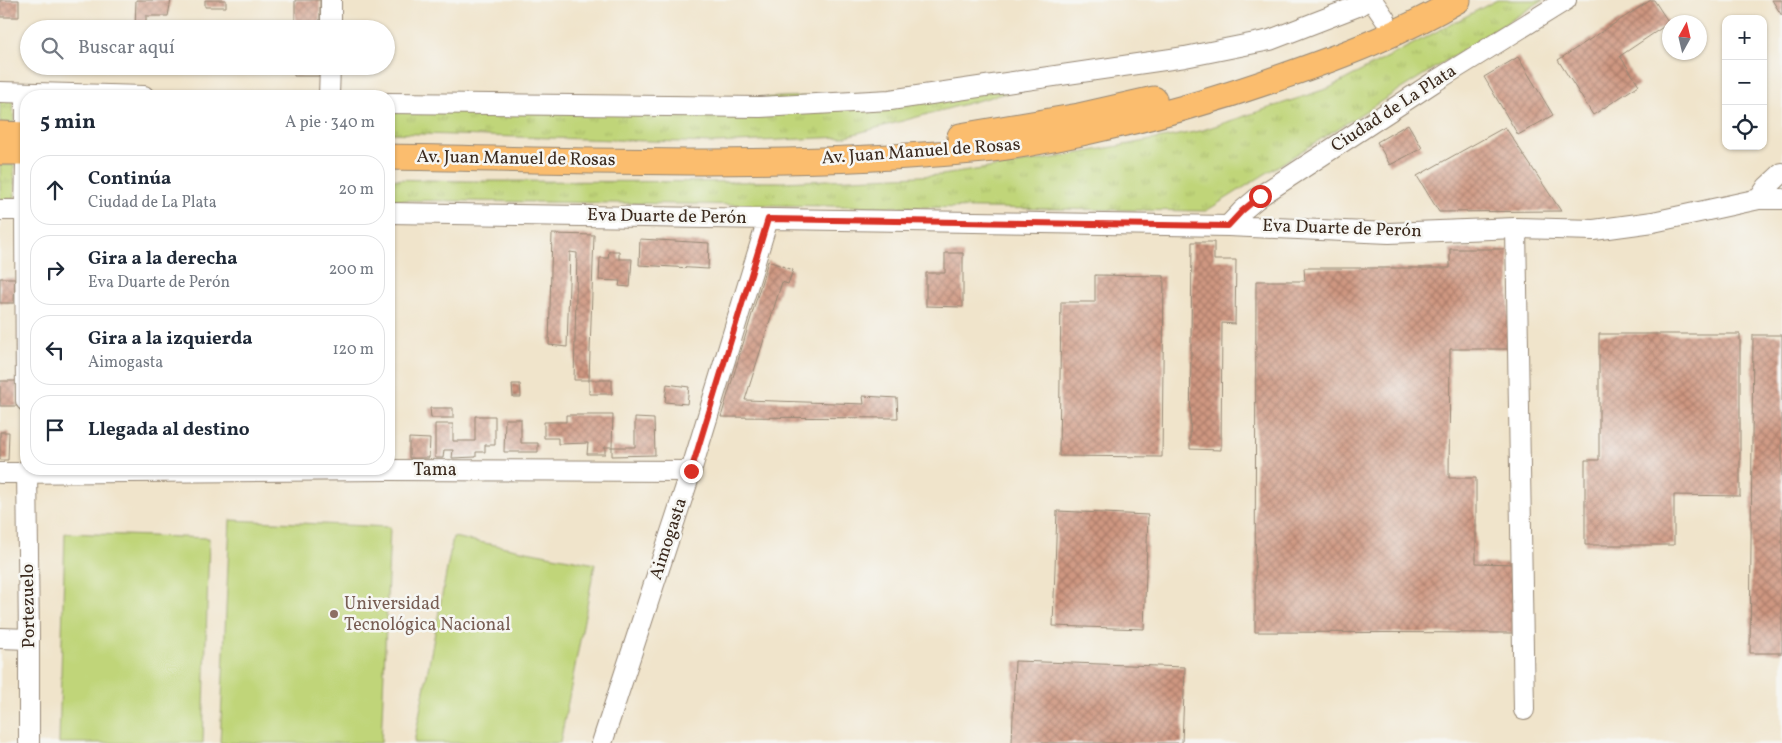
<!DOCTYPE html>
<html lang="es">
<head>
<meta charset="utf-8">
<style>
	:root { --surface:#fff; --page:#f6f6f7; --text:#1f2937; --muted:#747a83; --line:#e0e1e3 }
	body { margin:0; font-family:Vollkorn,serif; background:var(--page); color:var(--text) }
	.controls { position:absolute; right:15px; top:15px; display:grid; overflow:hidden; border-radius:10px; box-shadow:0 1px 4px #0004 }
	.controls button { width:45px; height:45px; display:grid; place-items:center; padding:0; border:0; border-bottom:1px solid var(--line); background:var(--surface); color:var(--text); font:25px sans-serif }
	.compass { position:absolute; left:1662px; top:15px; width:45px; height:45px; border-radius:50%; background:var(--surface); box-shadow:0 1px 4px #0004; rotate:8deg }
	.stop { position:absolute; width:15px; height:15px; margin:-11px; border:4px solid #d93025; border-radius:50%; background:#fff }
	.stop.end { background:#d93025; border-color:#fff; box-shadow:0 1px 5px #0008 }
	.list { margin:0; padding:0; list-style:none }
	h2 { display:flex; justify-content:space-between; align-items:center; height:65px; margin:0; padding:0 20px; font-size:21px }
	h2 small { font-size:16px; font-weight:400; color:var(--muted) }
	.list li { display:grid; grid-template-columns:32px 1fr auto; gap:15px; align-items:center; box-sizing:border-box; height:70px; margin:0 10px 10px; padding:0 10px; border:1px solid var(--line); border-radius:20px }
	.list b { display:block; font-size:19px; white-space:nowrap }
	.list p { margin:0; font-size:16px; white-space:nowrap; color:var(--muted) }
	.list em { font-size:16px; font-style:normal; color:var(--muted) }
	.icon { flex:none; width:28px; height:28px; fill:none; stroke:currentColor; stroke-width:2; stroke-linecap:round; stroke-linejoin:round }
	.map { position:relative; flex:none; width:1782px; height:743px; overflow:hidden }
	.search { position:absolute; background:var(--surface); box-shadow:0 1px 4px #0004; left:20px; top:20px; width:375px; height:55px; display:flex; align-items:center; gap:12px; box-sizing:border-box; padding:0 18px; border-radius:28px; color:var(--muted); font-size:19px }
	.panel { position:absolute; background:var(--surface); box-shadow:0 1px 4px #0004; left:20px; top:90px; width:375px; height:385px; border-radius:20px }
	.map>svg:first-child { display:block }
</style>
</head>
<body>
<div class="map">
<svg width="1782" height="743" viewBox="0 0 1782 743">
	<defs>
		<pattern id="grass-tufts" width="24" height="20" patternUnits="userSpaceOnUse" patternTransform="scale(1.25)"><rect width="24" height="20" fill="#c0d579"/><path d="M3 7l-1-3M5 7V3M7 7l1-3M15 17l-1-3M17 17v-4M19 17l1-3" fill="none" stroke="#a6b768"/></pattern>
		<pattern id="building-cross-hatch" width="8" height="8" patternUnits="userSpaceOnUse" patternTransform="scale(1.25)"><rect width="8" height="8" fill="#cf9781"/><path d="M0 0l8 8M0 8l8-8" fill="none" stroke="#a97b69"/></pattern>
	</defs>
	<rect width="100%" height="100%" fill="#f6f6f2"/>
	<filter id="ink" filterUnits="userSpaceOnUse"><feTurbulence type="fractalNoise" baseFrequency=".02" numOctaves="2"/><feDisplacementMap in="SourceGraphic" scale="10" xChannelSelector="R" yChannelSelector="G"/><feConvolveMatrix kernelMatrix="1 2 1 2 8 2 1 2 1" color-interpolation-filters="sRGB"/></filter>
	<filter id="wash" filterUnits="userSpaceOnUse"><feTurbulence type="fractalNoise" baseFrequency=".0096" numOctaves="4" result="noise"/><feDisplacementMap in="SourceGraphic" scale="20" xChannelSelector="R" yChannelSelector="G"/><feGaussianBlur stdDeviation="1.12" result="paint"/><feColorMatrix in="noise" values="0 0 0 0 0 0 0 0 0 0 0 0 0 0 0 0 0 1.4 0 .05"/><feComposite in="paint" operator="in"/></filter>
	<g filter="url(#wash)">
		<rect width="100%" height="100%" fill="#f0e4cb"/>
		<path fill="url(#grass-tufts)" stroke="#7e804c" d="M1497,0h46l-337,211 -817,-11v-21l78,2 316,1 159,-7 106,-16 152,-28 129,-43z
			M1017,90l-174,47 -128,6 -326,-10v-24z
			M0,97h13l1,26h-14z
			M0,165h14l1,34h-15z"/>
		<path fill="#c0d579" stroke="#7e804c" d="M230,520l160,7 -9,216h-161z
			M65,533l144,5 -6,205h-144z
			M453,537l142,27 -35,179h-146z"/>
		<g id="blocks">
			<path fill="url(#building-cross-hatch)" d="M0,0h19v17h-19z
				M136,0h35l-3,16h-22v13h-11z
				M205,0h21v7h-21z
				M295,0h25v29h-25z
				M1651,0h3l15,23 -49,33 19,29 -46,30 -35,-55z
				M1772,0h10v16z
				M1518,57l35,58 -35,20 -34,-58z
				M294,66h26l-1,10h-25z
				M1408,124l14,24 -32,17 -13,-23z
				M1505,127l56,84 -122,1 -22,-36z
				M552,234l42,1 -5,145h-15l3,-127 -7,-1 -3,95 -18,-2z
				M640,239l69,4 -1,26 -69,-4z
				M1192,242h22v18h22l-1,64 -13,-1 -1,127 -31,-1z
				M1450,249h59v100h-59l-1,129h27v85l40,1 -1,69 -260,-1 1,-351h49l-1,-13h146z
				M609,251h10v8h13l-2,28 -11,-1 1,-5 -21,-1 1,-22h8z
				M945,253h18v54l-37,-1v-33h19z
				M768,261l25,9 -5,14 -6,-2 -37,118 119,4 -1,-8 34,2 1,20 -177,-1z
				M1095,275l69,1 -2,181 -103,-1 2,-154h34z
				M0,278h15l-1,25h-14z
				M1599,334h141v162l-66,-1v50h-89v-85h14z
				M1753,335h29v318h-32z
				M589,380h23v14h-23z
				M0,381h17v25h-17z
				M512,384h8l1,13h-8z
				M667,384l22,3 -2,17 -22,-2z
				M430,408h23v10h-22z
				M566,415h47l-1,32h-7v7h-18l1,-11 -30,1v-6h-14v-16h22z
				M475,416h20v29h-10v7h-9v5l-24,1 1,-8h-9l-1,8h-8v-34h18v17h22z
				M635,418l19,1 1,36 -43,1v-9h23z
				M505,419h16v24h17v9h-34z
				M0,432h9l-1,28h-8z
				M409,438l21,1 -1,19h-20z
				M1057,511l91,4 -4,114 -91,-3z
				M1015,661l170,6 -3,76h-170z"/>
		</g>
	</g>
	<g filter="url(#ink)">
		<use href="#blocks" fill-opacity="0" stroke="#968774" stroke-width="1"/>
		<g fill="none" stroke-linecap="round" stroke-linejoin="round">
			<g stroke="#968774" stroke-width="22">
				<path id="minor" d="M1372,0l13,19
					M331,29v-29
					M0,92l144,4
					M26,93v50
					M329,96l1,-30
					M389,103l371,4 130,-7 295,-43 85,-17 88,-34 10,-6
					M26,166l-1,44 1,191
					M1759,199l8,-12 15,-14
					M0,210h26
					M389,213l839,13 161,7 127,-5 78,2 59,-8 106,-23h23
					M1228,226l14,-15 18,-15 174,-114 132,-82
					M1516,228l8,482
					M27,469l2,170v104
					M0,473l389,-3 302,1
					M0,638l29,1
					M602,743l89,-272 77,-252"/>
			</g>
			<g stroke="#968774" stroke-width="27">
				<path id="major" d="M0,134l26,1
					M960,136l119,-20 75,-17
					M0,152h26
					M389,157c194,3 389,12 583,-6 38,-3 76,-11 114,-19 66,-14 131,-32 195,-55 61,-21 121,-44 177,-77"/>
			</g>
			<use href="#minor" stroke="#fff" stroke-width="20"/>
			<use href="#major" stroke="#fbbd6e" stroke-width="25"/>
		</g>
	</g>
	<g fill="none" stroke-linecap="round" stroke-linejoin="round" filter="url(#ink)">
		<path stroke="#d93025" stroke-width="6" d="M691,471l77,-252 460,7 14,-15 18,-15"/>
	</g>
	<circle fill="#8d6e63" stroke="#f6f6f2" stroke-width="2" cx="334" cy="614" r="5"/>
	<g text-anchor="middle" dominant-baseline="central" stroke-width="5" stroke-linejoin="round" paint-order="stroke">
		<g font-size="18" fill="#3b2a1e" stroke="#f6f6f2">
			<text transform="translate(1394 109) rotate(-33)">Ciudad de La Plata</text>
			<text transform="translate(921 152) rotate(-4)">Av. Juan Manuel de Rosas</text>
			<text transform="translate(516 159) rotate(1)">Av. Juan Manuel de Rosas</text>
			<text transform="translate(667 217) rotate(1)">Eva Duarte de Perón</text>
			<text transform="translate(1342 229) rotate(2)">Eva Duarte de Perón</text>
			<text x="435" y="470">Tama</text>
			<text transform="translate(669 539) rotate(-72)">Aimogasta</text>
			<text transform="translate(29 606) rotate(-91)">Portezuelo</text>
		</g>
		<g font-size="18" fill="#785e54" stroke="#f6f6f2" text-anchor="start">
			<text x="344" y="604">Universidad<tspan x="344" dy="21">Tecnológica Nacional</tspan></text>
		</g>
	</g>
</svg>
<div class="controls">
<button>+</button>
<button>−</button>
<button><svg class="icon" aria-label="locate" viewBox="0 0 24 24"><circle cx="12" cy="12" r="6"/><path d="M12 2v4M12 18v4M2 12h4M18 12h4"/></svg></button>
</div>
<svg class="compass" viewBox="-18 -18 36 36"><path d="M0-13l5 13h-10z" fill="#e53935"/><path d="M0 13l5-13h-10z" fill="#747a83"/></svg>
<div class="stop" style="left:1260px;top:196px"></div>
<div class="stop end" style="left:691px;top:471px"></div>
<div class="search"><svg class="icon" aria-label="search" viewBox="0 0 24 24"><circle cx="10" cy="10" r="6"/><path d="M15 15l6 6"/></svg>Buscar aquí</div>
<section class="panel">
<h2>5 min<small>A pie · 340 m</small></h2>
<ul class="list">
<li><svg class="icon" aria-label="ahead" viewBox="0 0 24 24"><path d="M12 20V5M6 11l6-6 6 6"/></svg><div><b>Continúa</b><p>Ciudad de La Plata</p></div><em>20 m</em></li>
<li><svg class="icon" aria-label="right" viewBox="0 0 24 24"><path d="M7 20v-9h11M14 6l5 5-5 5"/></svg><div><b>Gira a la derecha</b><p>Eva Duarte de Perón</p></div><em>200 m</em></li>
<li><svg class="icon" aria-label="left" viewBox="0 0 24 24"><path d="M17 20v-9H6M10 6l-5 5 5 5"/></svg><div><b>Gira a la izquierda</b><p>Aimogasta</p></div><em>120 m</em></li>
<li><svg class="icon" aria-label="arrive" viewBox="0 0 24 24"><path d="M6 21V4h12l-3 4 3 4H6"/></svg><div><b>Llegada al destino</b></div></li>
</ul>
</section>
</div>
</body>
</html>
